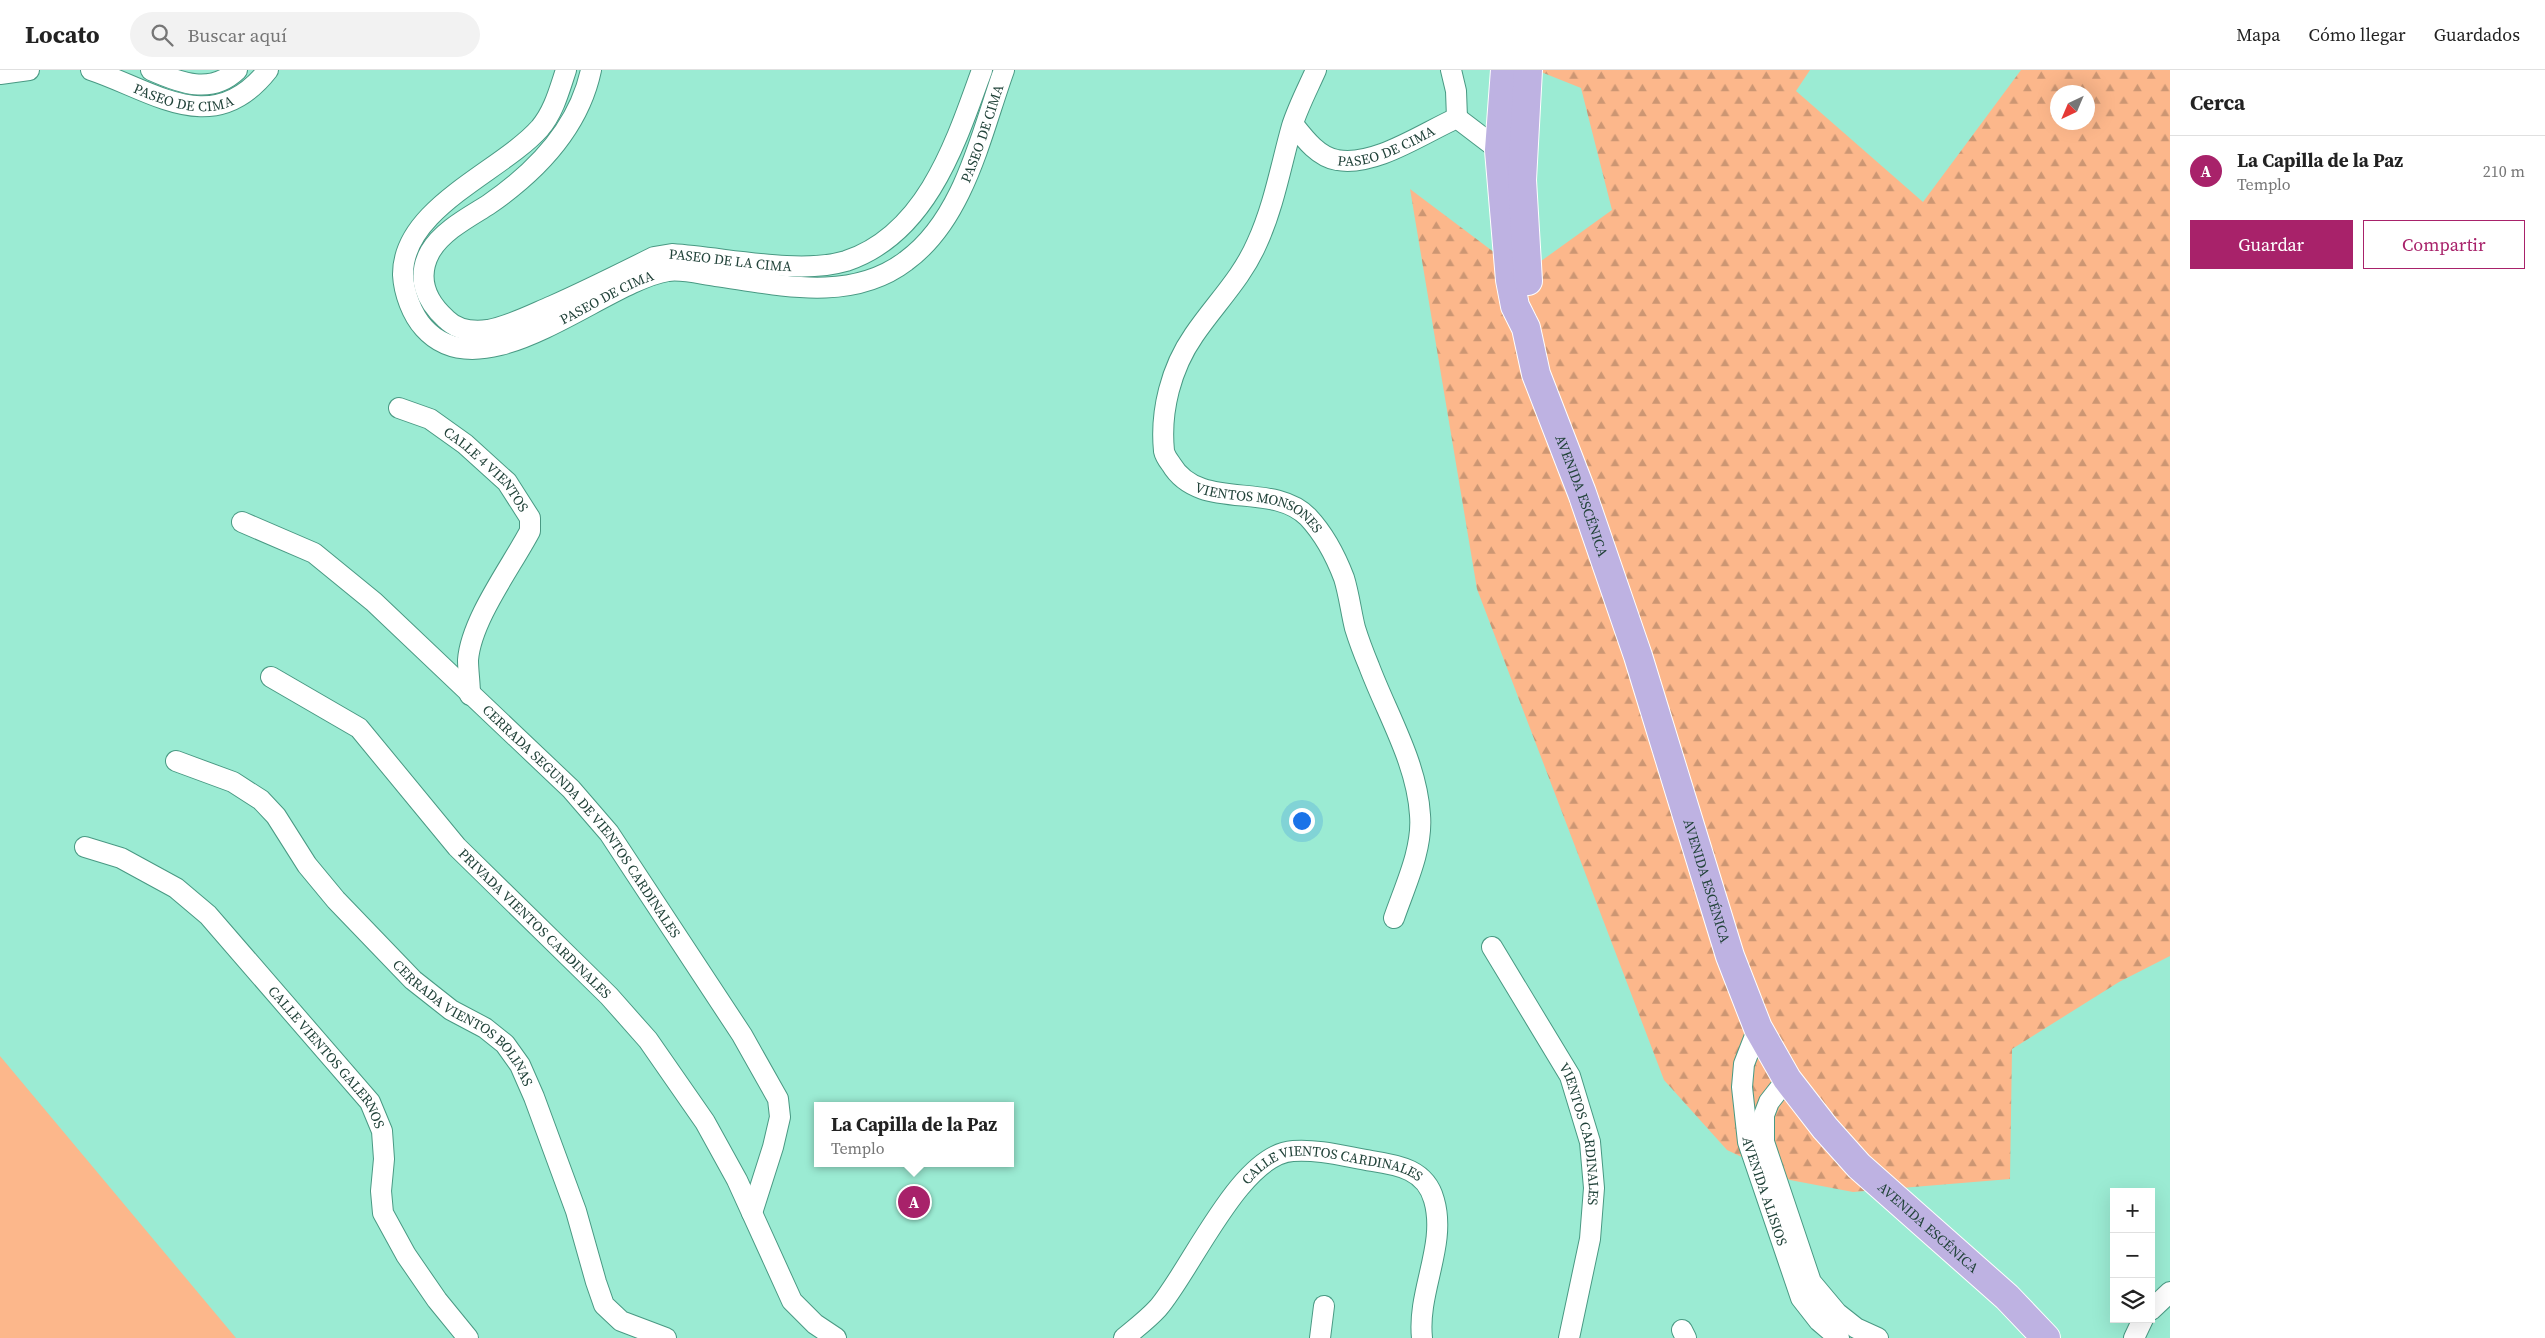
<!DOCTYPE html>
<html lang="es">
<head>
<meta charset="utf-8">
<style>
	:root { --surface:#fff; --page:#f2f2f2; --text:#222; --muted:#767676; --line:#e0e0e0; --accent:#a8226a }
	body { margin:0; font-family:"Source Serif 4",serif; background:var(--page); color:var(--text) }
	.controls { position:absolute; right:15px; bottom:15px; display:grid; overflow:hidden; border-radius:0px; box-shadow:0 5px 20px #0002 }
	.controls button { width:45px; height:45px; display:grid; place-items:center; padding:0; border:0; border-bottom:1px solid var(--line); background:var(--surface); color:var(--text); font:25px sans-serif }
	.compass { position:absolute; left:2050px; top:15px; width:45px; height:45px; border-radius:50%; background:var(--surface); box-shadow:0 5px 20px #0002; rotate:224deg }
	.you { position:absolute; left:1301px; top:750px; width:18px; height:18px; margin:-12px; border:4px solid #fff; border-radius:50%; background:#1a73e8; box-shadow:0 0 0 8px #1a73e833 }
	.badge { display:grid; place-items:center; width:32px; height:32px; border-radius:50%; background:var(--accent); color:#fff; font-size:16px; font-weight:700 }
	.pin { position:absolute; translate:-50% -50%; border:2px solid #fff; box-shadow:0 1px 5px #0006 }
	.popup { position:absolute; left:814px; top:1032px; width:200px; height:65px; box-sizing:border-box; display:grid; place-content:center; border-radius:0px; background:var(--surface); filter:drop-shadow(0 1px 4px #0005); font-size:16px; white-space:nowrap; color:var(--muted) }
	.popup b { font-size:19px; color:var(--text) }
	.popup::after { content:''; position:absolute; left:50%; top:100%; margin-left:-10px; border:10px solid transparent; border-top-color:var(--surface) }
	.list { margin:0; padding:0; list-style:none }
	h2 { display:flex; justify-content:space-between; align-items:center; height:65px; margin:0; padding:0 20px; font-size:21px }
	h2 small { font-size:16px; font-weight:400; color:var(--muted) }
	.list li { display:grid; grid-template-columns:32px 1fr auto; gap:15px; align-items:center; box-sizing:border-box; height:70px; padding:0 20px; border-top:1px solid var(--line) }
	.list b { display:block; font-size:19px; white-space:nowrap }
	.list p { margin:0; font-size:16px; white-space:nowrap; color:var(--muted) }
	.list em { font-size:16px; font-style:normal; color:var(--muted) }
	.actions { display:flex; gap:10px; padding:15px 20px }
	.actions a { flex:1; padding:11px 0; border:1px solid var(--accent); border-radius:0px; text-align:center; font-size:18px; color:var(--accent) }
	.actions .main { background:var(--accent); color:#fff }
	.icon { flex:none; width:28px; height:28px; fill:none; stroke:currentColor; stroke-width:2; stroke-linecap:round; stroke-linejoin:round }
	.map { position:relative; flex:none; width:2170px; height:1268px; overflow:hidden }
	header { display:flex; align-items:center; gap:30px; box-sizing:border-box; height:70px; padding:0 25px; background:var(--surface); border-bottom:1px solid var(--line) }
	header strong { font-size:24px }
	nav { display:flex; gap:28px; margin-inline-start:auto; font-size:18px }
	.search { width:350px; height:45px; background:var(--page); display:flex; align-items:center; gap:12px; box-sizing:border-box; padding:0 18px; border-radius:28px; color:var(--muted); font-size:19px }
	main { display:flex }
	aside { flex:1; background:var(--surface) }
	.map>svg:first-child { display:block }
</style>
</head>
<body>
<header>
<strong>Locato</strong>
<div class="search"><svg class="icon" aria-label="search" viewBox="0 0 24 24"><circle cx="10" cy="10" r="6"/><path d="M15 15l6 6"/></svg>Buscar aquí</div>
<nav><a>Mapa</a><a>Cómo llegar</a><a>Guardados</a></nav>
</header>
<main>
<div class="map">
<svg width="2170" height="1268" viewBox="0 0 2170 1268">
	<defs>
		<pattern id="forest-firs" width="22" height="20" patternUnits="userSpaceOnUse" patternTransform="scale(1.25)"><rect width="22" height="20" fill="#fcb78b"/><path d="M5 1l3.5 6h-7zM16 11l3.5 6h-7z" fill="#cc9673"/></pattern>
	</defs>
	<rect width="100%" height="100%" fill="#9bebd3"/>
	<path fill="url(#forest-firs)" fill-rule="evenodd" d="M1536,0h274l-14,21 127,111 98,-132h149v886l-51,26 -107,67 -2,130 -157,13 -63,-12 -63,-30 -63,-70 -187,-491 -67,-400 113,85 89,-64 -31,-122zM2058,22h30v30h-30z"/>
	<path fill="#fcb78b" d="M0,986l236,282h-236z"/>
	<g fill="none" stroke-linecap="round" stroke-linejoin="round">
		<g stroke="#499983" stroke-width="22">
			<g id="minor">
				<path id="s1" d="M91,0c63,21 122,70 177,0"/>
				<path d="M151,0c29,13 60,25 86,0"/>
				<path id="s2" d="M566,0c-7,21 -12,41 -26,58 -39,44 -138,80 -137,147 1,18 9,40 21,53 60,67 180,-47 244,-57 15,-2 33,3 48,5 63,9 135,27 190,-15 58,-42 75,-127 98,-191"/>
				<path id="s3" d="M591,0c-12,57 -55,102 -103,135 -19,12 -46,26 -58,47 -14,26 -4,49 16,67 11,11 27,13 42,11 22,-4 43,-15 64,-24 34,-15 68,-32 102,-49l18,-3c38,3 76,10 114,12 18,1 43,0 60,-5 81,-27 110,-119 136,-191"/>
				<path id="s4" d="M1316,0c-8,18 -18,37 -24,56 -11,39 -18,80 -35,117 -15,35 -42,61 -63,92 -23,33 -34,76 -30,116 1,5 4,9 7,13 29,49 100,16 137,53 15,16 28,40 36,61 5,16 7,34 11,50 4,13 9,26 14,38 18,48 48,97 51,149 3,34 -15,71 -26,103"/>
				<path d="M1451,0l5,21 1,27"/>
				<path d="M0,4l29,-4"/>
				<path id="s5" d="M1293,54c11,14 25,33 44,36 38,7 86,-27 120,-42l42,32 6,9"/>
				<path id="s6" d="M399,338l31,11 35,25 42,38 23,36v13c-19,36 -59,89 -62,129 0,11 2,23 2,35"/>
				<path id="s7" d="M242,452l72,31 60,49 197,187 38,44 133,202 36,64 2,18 -7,30 -21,66"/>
				<path id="s8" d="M271,607l88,51 98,119 152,149 39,44 57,82 32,58 55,121 23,23 21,14"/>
				<path id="s9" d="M176,691l57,21 28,18 15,16 31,49 29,35 77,80 38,30 34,18 20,16 15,21 14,32 42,114 20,71 8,23 17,16 45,17"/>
				<path id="s10" d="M85,777l36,11 55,30 32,27 162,187 12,29 2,28 -3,32 2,22 23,42 31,45 31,38"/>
				<path id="s11" d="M1492,877l78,129 20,66 4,46 -4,51 -21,99"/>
				<path id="s12" d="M1758,958l-14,36 -2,23 6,55 53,156 18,23 20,17"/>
				<path d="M1787,1009l-18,23 -5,13v27l47,140 26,31 19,15 22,10"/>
				<path d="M2151,1240l19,-18"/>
				<path d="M1682,1260l4,8"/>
				<path id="s13" d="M1124,1268c11,-9 24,-19 34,-30 33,-38 82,-154 135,-157 26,-2 54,6 79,10 27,4 54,9 62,39 13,45 -17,91 -12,138"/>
				<path d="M1320,1268l4,-32"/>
				<path d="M2134,1268l9,-19"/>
			</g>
		</g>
		<g stroke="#fff" stroke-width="30">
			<g id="primary">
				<path id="s14" d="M1505,0l-6,80 11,130 5,26 11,22 10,46 46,119 56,163 92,300 28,72 29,51 38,49 34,38 148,131 39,41"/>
				<path d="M1528,0l-6,110 6,101"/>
			</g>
		</g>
		<use href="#minor" stroke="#fff" stroke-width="20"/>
		<use href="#primary" stroke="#beb2e2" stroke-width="28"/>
	</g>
	<g text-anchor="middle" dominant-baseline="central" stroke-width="4" stroke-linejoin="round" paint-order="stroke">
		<g font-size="14" fill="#22433a" stroke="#e8fff7">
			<text stroke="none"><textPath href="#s1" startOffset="98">PASEO DE CIMA</textPath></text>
			<text stroke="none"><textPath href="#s2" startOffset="992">PASEO DE CIMA</textPath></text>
			<text stroke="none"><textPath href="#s5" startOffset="110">PASEO DE CIMA</textPath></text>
			<text stroke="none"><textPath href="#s3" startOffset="628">PASEO DE LA CIMA</textPath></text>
			<text stroke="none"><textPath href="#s2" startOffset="529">PASEO DE CIMA</textPath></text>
			<text stroke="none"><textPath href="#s6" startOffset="109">CALLE 4 VIENTOS</textPath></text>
			<text stroke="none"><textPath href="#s14" startOffset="439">AVENIDA ESCÉNICA</textPath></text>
			<text stroke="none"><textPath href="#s4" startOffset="534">VIENTOS MONSONES</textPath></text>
			<text stroke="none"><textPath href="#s7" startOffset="459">CERRADA SEGUNDA DE VIENTOS CARDINALES</textPath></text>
			<text stroke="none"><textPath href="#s14" startOffset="844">AVENIDA ESCÉNICA</textPath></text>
			<text stroke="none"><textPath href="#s8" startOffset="365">PRIVADA VIENTOS CARDINALES</textPath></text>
			<text stroke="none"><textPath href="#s9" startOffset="398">CERRADA VIENTOS BOLINAS</textPath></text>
			<text stroke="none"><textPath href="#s10" startOffset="328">CALLE VIENTOS GALERNOS</textPath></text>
			<text stroke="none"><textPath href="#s11" startOffset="210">VIENTOS CARDINALES</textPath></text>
			<text stroke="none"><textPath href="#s13" startOffset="294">CALLE VIENTOS CARDINALES</textPath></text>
			<text stroke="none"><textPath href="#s12" startOffset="169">AVENIDA ALISIOS</textPath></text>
			<text stroke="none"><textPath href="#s14" startOffset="1264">AVENIDA ESCÉNICA</textPath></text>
		</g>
	</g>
</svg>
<div class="controls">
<button>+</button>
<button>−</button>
<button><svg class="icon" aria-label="layers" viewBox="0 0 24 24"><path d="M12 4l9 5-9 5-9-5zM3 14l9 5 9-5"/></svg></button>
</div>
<svg class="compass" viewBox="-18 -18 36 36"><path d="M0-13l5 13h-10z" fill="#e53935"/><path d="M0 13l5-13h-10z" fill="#767676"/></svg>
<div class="you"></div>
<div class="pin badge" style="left:914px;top:1132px">A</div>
<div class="popup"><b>La Capilla de la Paz</b>Templo</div>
</div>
<aside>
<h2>Cerca<small></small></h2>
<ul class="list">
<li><span class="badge">A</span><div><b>La Capilla de la Paz</b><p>Templo</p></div><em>210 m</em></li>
</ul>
<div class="actions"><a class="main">Guardar</a><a>Compartir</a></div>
</aside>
</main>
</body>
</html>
